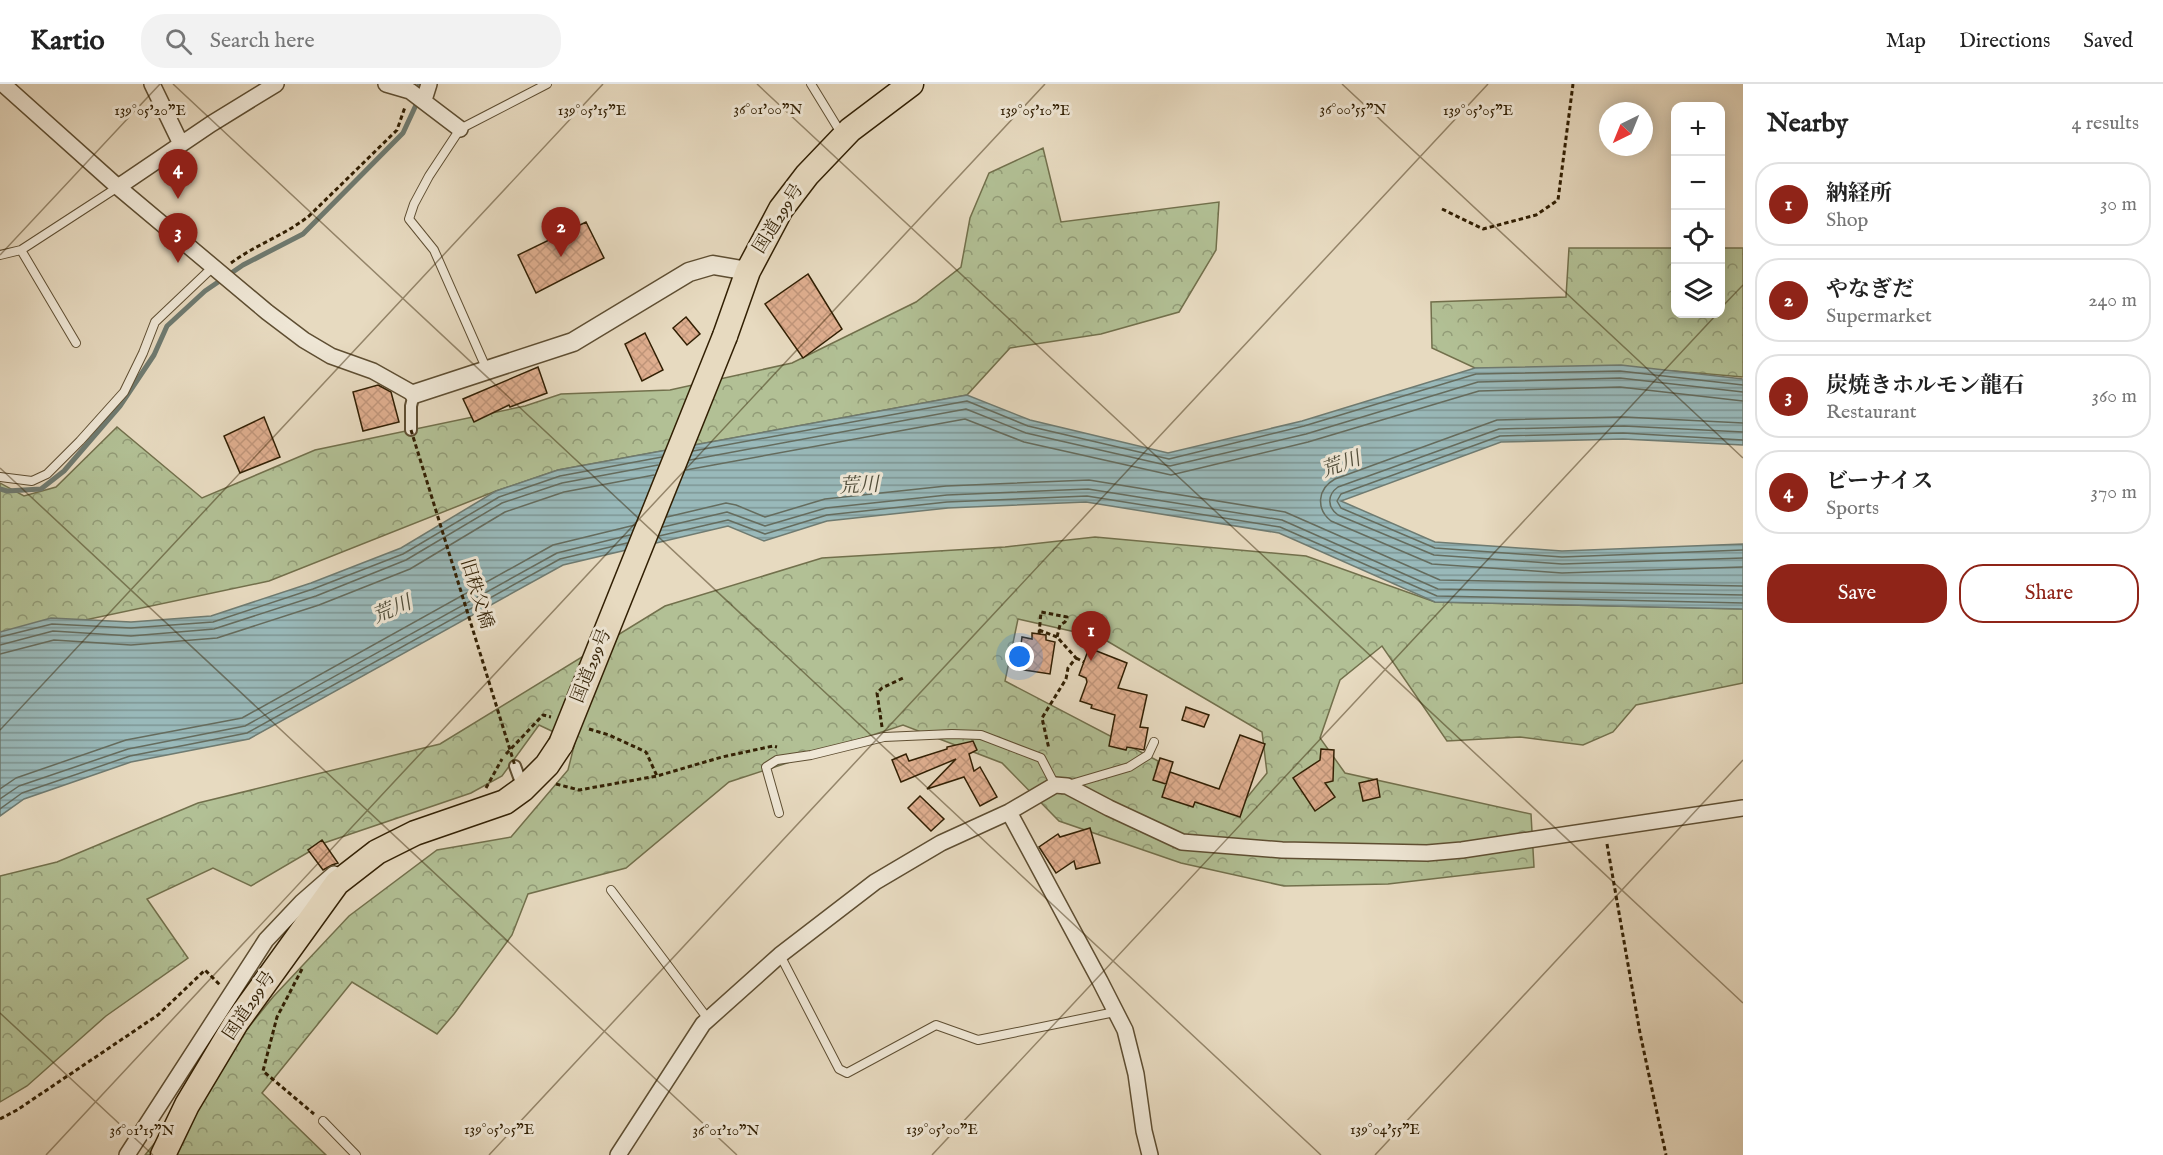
<!DOCTYPE html>
<html lang="en">
<head>
<meta charset="utf-8">
<style>
	:root { --surface:#fff; --page:#f2f2f2; --text:#222; --muted:#767676; --line:#e0e0e0; --accent:#8f2418 }
	body { margin:0; font-family:"IM FELL English","Noto Serif JP",serif; background:var(--page); color:var(--text) }
	.controls { position:absolute; right:18px; top:18px; display:grid; overflow:hidden; border-radius:12px; box-shadow:0 3px 15px #0003 }
	.controls button { width:54px; height:54px; display:grid; place-items:center; padding:0; border:0; border-bottom:2px solid var(--line); background:var(--surface); color:var(--text); font:30px sans-serif }
	.compass { position:absolute; left:1599px; top:18px; width:54px; height:54px; border-radius:50%; background:var(--surface); box-shadow:0 3px 15px #0003; rotate:223deg }
	.you { position:absolute; left:1020px; top:573px; width:21px; height:21px; margin:-15px; border:4px solid #fff; border-radius:50%; background:#1a73e8; box-shadow:0 0 0 9px #1a73e833 }
	.badge { display:grid; place-items:center; width:39px; height:39px; border-radius:50%; background:var(--accent); color:#fff; font-size:20px; font-weight:700 }
	.pin { position:absolute; translate:-50% -50px; filter:drop-shadow(0 2px 3px #0008) }
	.pin::after { content:''; position:absolute; top:32px; width:21px; height:18px; background:inherit; clip-path:polygon(0 0,100% 0,50% 100%) }
	.list { margin:0; padding:0; list-style:none }
	h2 { display:flex; justify-content:space-between; align-items:center; height:78px; margin:0; padding:0 24px; font-size:26px }
	h2 small { font-size:20px; font-weight:400; color:var(--muted) }
	.list li { display:grid; grid-template-columns:39px 1fr auto; gap:18px; align-items:center; box-sizing:border-box; height:84px; margin:0 12px 12px; padding:0 12px; border:2px solid var(--line); border-radius:24px }
	.list b { display:block; font-size:22px; white-space:nowrap }
	.list p { margin:0; font-size:20px; white-space:nowrap; color:var(--muted) }
	.list em { font-size:20px; font-style:normal; color:var(--muted) }
	.actions { display:flex; gap:12px; padding:18px 24px }
	.actions a { flex:1; padding:14px 0; border:2px solid var(--accent); border-radius:24px; text-align:center; font-size:21px; color:var(--accent) }
	.actions .main { background:var(--accent); color:#fff }
	.icon { flex:none; width:33px; height:33px; fill:none; stroke:currentColor; stroke-width:2; stroke-linecap:round; stroke-linejoin:round }
	.map { position:relative; flex:none; width:1743px; height:1071px; overflow:hidden }
	header { display:flex; align-items:center; gap:36px; box-sizing:border-box; height:84px; padding:0 30px; background:var(--surface); border-bottom:2px solid var(--line) }
	header strong { font-size:28px }
	nav { display:flex; gap:33px; margin-inline-start:auto; font-size:21px }
	.search { width:420px; height:54px; background:var(--page); display:flex; align-items:center; gap:15px; box-sizing:border-box; padding:0 21px; border-radius:24px; color:var(--muted); font-size:22px }
	main { display:flex }
	aside { flex:1; background:var(--surface) }
	.map>svg:first-child { display:block }
</style>
</head>
<body>
<header>
<strong>Kartio</strong>
<div class="search"><svg class="icon" aria-label="search" viewBox="0 0 24 24"><circle cx="10" cy="10" r="6"/><path d="M15 15l6 6"/></svg>Search here</div>
<nav><a>Map</a><a>Directions</a><a>Saved</a></nav>
</header>
<main>
<div class="map">
<svg width="1743" height="1071" viewBox="0 0 1743 1071">
	<defs>
		<pattern id="forest-crowns" width="20" height="18" patternUnits="userSpaceOnUse" patternTransform="scale(1.5)"><rect width="20" height="18" fill="#b2c095"/><path d="M2 6a3 3 0 1 1 6 0M12 15a3 3 0 1 1 6 0" fill="none" stroke="#919b77"/></pattern>
		<pattern id="water-rules" width="6" height="5" patternUnits="userSpaceOnUse" patternTransform="scale(1.5)"><rect width="6" height="5" fill="#99b9ba"/><path d="M0 2.5h6" fill="none" stroke="#7d9695"/></pattern>
		<pattern id="building-cross-hatch" width="8" height="8" patternUnits="userSpaceOnUse" patternTransform="scale(1.5)"><rect width="8" height="8" fill="#dfae8f"/><path d="M0 0l8 8M0 8l8-8" fill="none" stroke="#c0957a"/></pattern>
	</defs>
	<rect width="100%" height="100%" fill="#e7dac0"/>
	<filter id="stains"><feTurbulence type="fractalNoise" baseFrequency=".00333" numOctaves="4"/><feColorMatrix values="0 0 0 0 .2 0 0 0 0 .09 0 0 0 0 .02 0 0 0 .5 -.17"/></filter>
	<radialGradient id="worn" r=".72"><stop offset=".6" stop-color="#630" stop-opacity="0"/><stop offset="1" stop-color="#630" stop-opacity=".3"/></radialGradient>
	<path fill="url(#forest-crowns)" stroke="#72704c" stroke-width="1.5" fill-rule="evenodd" d="M1043,64l18,74 158,-20 -3,48 -37,62 -78,22 -91,14 -43,47 -409,75 -62,21 -227,90 -269,57v-155l24,13 32,-9 61,-60 85,71 113,-48 210,-44 36,-12 109,-4 122,-27 124,-61 45,-35 9,-49 19,-45z
		M1569,164h106l1,66h44l1,-66h22v129l-69,-6 -199,-3 -43,-20 -1,-46 135,-5z
		M1095,453l211,19 129,46 308,7v74l-107,22 -23,27 -30,13 -63,-8 -73,4 -65,-95 -42,34 -20,58 25,35 186,41 3,53 -146,17 -104,2 -103,-23 -122,-42 -57,-58 -99,-38 -174,57 -103,86 -98,26 -16,41 -58,79 -17,20 -85,-52 -90,111 64,62h-181l128,-158 76,-81 88,-66 74,-13 57,-67 7,-28 -36,-17 -37,51 -31,17 -147,50 -73,43 -38,-18 -66,31 41,59 -82,58 -79,70 -27,16v-226l57,-14 141,-59 242,-59 225,-138 157,-48 183,-11zM1018,535l84,19 160,94 5,41 -26,32 -86,-26 3,-18 -153,-80z"/>
	<path fill="url(#water-rules)" stroke="#6f7b71" stroke-width="1.5" d="M1621,281l122,14v66l-120,-6 -122,3 -160,59 94,41 127,9 181,-7v65l-308,-7 -156,-69 -193,-31 -138,6 -121,13 -63,20 -36,-15 -165,39 -314,174 -118,23 -107,37 -24,17v-184l51,-14 80,4 80,-6 100,-33 90,-35 95,-57 62,-21 409,-75 63,25 138,33 134,-32 173,-53z"/>
	<g fill="none" stroke-linecap="round" stroke-linejoin="round">
		<path stroke="#656c5e" stroke-width="1.5" d="M1743,339l-119,-6 -127,3 -162,59c-18,10 -19,30 -4,42l101,43 130,9 181,-6
			M1743,348l-119,-6 -125,3 -161,58c-11,8 -11,20 0,28l96,40 128,9 181,-6
			M1743,356l-120,-7 -123,3 -159,58 -4,7 4,7 94,40 127,9 181,-7
			M693,367l274,-50 61,25 141,33 135,-33 172,-52 144,-3 123,14
			M690,376l276,-51 60,24 144,33 136,-32 172,-52 142,-4 123,14
			M686,386l279,-51 59,23 147,33 137,-33 171,-51 141,-4 123,14
			M667,433l59,-14 10,2 29,12 60,-18 121,-13 143,-6 196,32 155,68 303,6
			M663,443l64,-15 38,14 61,-18 121,-13 141,-6 194,31 156,69 305,6
			M659,452l69,-16 37,14 62,-19 120,-13 140,-6 193,31 157,69 306,7
			M0,553l52,-13 79,4 82,-6 100,-33 90,-35 96,-57 61,-21 102,-19
			M0,561l53,-14 78,5 83,-7 102,-33 90,-36 96,-57 60,-20 96,-18
			M0,570l54,-14 77,5 86,-7 102,-33 91,-36 95,-57 59,-20 90,-17
			M0,705l16,-11 110,-38 116,-22 311,-173 82,-20
			M0,715l19,-13 109,-37 117,-23 312,-173 73,-18
			M0,725l22,-16 108,-37 117,-23 313,-174 67,-16"/>
		<path stroke="#6f7b71" stroke-width="5" d="M0,405l7,2 34,-2 23,-18 56,-65 34,-51 13,-29 38,-35 38,-26 60,-31 100,-101 13,-28 3,-21"/>
	</g>
	<path fill="url(#building-cross-hatch)" stroke="#311f03" stroke-width="1.5" d="M586,138l18,36 -68,35 -18,-38z
		M808,190l34,55 -39,29 -38,-54z
		M686,233l14,17 -13,11 -14,-17z
		M645,249l18,37 -21,11 -17,-37z
		M538,283l9,26 -37,14 -1,-2 -35,17 -11,-23z
		M378,301l13,7 8,30 -36,9 -10,-39z
		M264,333l16,40 -40,16 -16,-37z
		M1032,549l14,2v5l9,2 -5,32 -32,-5 4,-32 10,2z
		M1089,564l38,15 -9,25 29,7 -7,32 8,1 -4,22 -17,-3 -1,3 -17,-4 6,-31 -24,-7 1,-3 -12,-4 7,-19 -1,-4 -7,-3z
		M1186,623l23,8 -5,12 -22,-7z
		M1240,651l25,9 -25,73 -45,-15 -2,5 -31,-10 8,-25 49,17z
		M973,657l4,9 -8,4 5,17 6,-4 17,30 -17,9 -16,-29 -37,12 29,-30 -55,23 -9,-22 14,-6 3,7 38,-12v-2z
		M1321,665l13,1 -1,31 -8,2 10,14 -20,14 -22,-33 27,-18z
		M1160,674l13,4 -7,22 -13,-4z
		M1377,695l3,18 -17,4 -4,-18z
		M920,712l24,23 -13,12 -23,-23z
		M1090,744l10,35 -24,6 -2,-8 -18,12 -17,-26 19,-13 2,3z
		M322,756l16,23 -6,2 -9,5 -15,-20z"/>
	<g fill="none" stroke-linecap="round" stroke-linejoin="round">
		<g stroke="#5e4e32" stroke-width="10">
			<path id="service" d="M811,0l30,49
				M21,166l55,93
				M0,171l21,-5 97,-63
				M487,286l-53,-120 -25,-31 5,-15 15,-28 31,-47 87,-45
				M0,393l32,4 15,-7 33,-33 44,-49 19,-39 12,-31 59,-56
				M1068,701l61,-18 19,-12 6,-13
				M779,729l-13,-46 11,-7 34,-5 73,-18 68,-3 29,1 60,23 14,27
				M611,806l97,129
				M780,871l59,114 8,4 89,-48 42,15 137,-28
				M323,1037l33,34"/>
		</g>
		<g stroke="#5e4e32" stroke-width="14">
			<path id="pedestrian" d="M411,346v-24l3,-12
				M515,682l8,22"/>
		</g>
		<g stroke="#5e4e32" stroke-width="18">
			<path id="minor" d="M3,0l115,103 149,125 37,28 27,16 42,15 41,23
				M152,0l29,60
				M386,0l24,7 50,38
				M424,16l5,-16
				M118,103l93,-63 65,-40
				M1009,728l91,169 25,49 11,44 8,57 6,24
				M127,1071l139,-215 36,-38 32,-28
				M618,1071l85,-131 77,-69 95,-73 66,-39 68,-31 46,-27 12,1 42,22 73,34 100,8 145,3 35,-3 281,-42"/>
		</g>
		<g stroke="#5e4e32" stroke-width="21">
			<path id="tertiary" d="M414,310l159,-52 116,-70 24,-7 35,6"/>
		</g>
		<g stroke="#311f03" stroke-width="27">
			<path id="trunk" d="M725,252l23,-65 33,-62 26,-34 43,-45 61,-46
				M163,1071l24,-50 49,-82 101,-140 40,-31 38,-19 90,-31 18,-13 24,-24 14,-21"/>
		</g>
		<path stroke="#311f03" stroke-width="3" stroke-dasharray="4.5 3" stroke-linecap="butt" d="M1442,125l41,20 53,-14 22,-15 15,-116
			M231,179c24,-18 54,-28 78,-47l88,-86 8,-23
			M1039,546l18,7
			M1039,550l2,-22 26,5 -2,5 -5,3 -3,12 19,21 -8,10 -2,11 -24,39 7,31
			M1076,574l8,4
			M882,643l-5,-34 5,-5 21,-10
			M589,645l20,6 37,17 11,24
			M506,670l37,-39 8,2
			M556,700l23,6 78,-14 65,-19 51,-11 4,1
			M486,704l16,-29
			M1607,760l33,189 26,122
			M302,885l-25,48 -14,54 51,43
			M0,1035l17,-9 141,-95 47,-45 15,15"/>
		<use href="#service" stroke="#efe7d6" stroke-width="8"/>
		<use href="#pedestrian" stroke="#efe7d6" stroke-width="10"/>
		<use href="#minor" stroke="#efe7d6" stroke-width="15"/>
		<use href="#tertiary" stroke="#efe7d6" stroke-width="18"/>
		<use href="#trunk" stroke="#e7dac0" stroke-width="24"/>
		<g stroke="#311f03" stroke-width="27" stroke-linecap="butt">
			<path id="trunk-bridge" d="M561,660l164,-408"/>
		</g>
		<path stroke="#311f03" stroke-width="3" stroke-dasharray="4.5 3" stroke-linecap="butt" d="M411,346l104,336"/>
		<use href="#trunk-bridge" stroke="#e7dac0" stroke-width="24"/>
	</g>
	<path fill="none" stroke="#311f03" stroke-width="1.5" stroke-opacity="0.45" d="M173,0l1148,1071M757,0l986,919M1342,0l401,374M0,171l160,-171M1720,225l23,-24M0,384l737,687M0,646l603,-646M0,929l153,142M46,1071l999,-1071M489,1071l999,-1071M932,1071l785,-841M1375,1071l368,-395"/>
	<g text-anchor="middle" dominant-baseline="central" stroke-width="6" stroke-linejoin="round" paint-order="stroke">
		<g font-size="18" fill="#311f03" stroke="#efe7d6">
			<text transform="translate(779 135) rotate(-58)">国道299号</text>
			<text transform="translate(476 510) rotate(73)">旧秩父橋</text>
			<text transform="translate(592 582) rotate(-68)">国道299号</text>
			<text transform="translate(250 922) rotate(-56)">国道299号</text>
		</g>
		<g font-size="20" font-style="italic" fill="#504d3a" stroke="#efe7d6">
			<text transform="translate(1341 381) rotate(-20)">荒川</text>
			<text transform="translate(859 402) rotate(-3)">荒川</text>
			<text transform="translate(392 526) rotate(-23)">荒川</text>
		</g>
	</g>
	<g font-size="15" text-anchor="middle" fill="#311f03" stroke="#efe7d6" stroke-width="6" stroke-linejoin="round" paint-order="stroke">
		<text x="768" y="30">36°01'00"N</text>
		<text x="1353" y="30">36°00'55"N</text>
		<text x="150" y="31">139°05'20"E</text>
		<text x="592" y="31">139°05'15"E</text>
		<text x="1035" y="31">139°05'10"E</text>
		<text x="1478" y="31">139°05'05"E</text>
		<text x="499" y="1050">139°05'05"E</text>
		<text x="942" y="1050">139°05'00"E</text>
		<text x="1385" y="1050">139°04'55"E</text>
		<text x="142" y="1051">36°01'15"N</text>
		<text x="726" y="1051">36°01'10"N</text>
	</g>
	<rect width="100%" height="100%" filter="url(#stains)"/>
	<rect width="100%" height="100%" fill="url(#worn)"/>
</svg>
<div class="controls">
<button>+</button>
<button>−</button>
<button><svg class="icon" aria-label="locate" viewBox="0 0 24 24"><circle cx="12" cy="12" r="6"/><path d="M12 2v4M12 18v4M2 12h4M18 12h4"/></svg></button>
<button><svg class="icon" aria-label="layers" viewBox="0 0 24 24"><path d="M12 4l9 5-9 5-9-5zM3 14l9 5 9-5"/></svg></button>
</div>
<svg class="compass" viewBox="-18 -18 36 36"><path d="M0-13l5 13h-10z" fill="#e53935"/><path d="M0 13l5-13h-10z" fill="#767676"/></svg>
<div class="you"></div>
<div class="pin badge" style="left:1091px;top:577px">1</div>
<div class="pin badge" style="left:561px;top:173px">2</div>
<div class="pin badge" style="left:178px;top:179px">3</div>
<div class="pin badge" style="left:178px;top:115px">4</div>
</div>
<aside>
<h2>Nearby<small>4 results</small></h2>
<ul class="list">
<li><span class="badge">1</span><div><b>納経所</b><p>Shop</p></div><em>30 m</em></li>
<li><span class="badge">2</span><div><b>やなぎだ</b><p>Supermarket</p></div><em>240 m</em></li>
<li><span class="badge">3</span><div><b>炭焼きホルモン龍石</b><p>Restaurant</p></div><em>360 m</em></li>
<li><span class="badge">4</span><div><b>ビーナイス</b><p>Sports</p></div><em>370 m</em></li>
</ul>
<div class="actions"><a class="main">Save</a><a>Share</a></div>
</aside>
</main>
</body>
</html>
